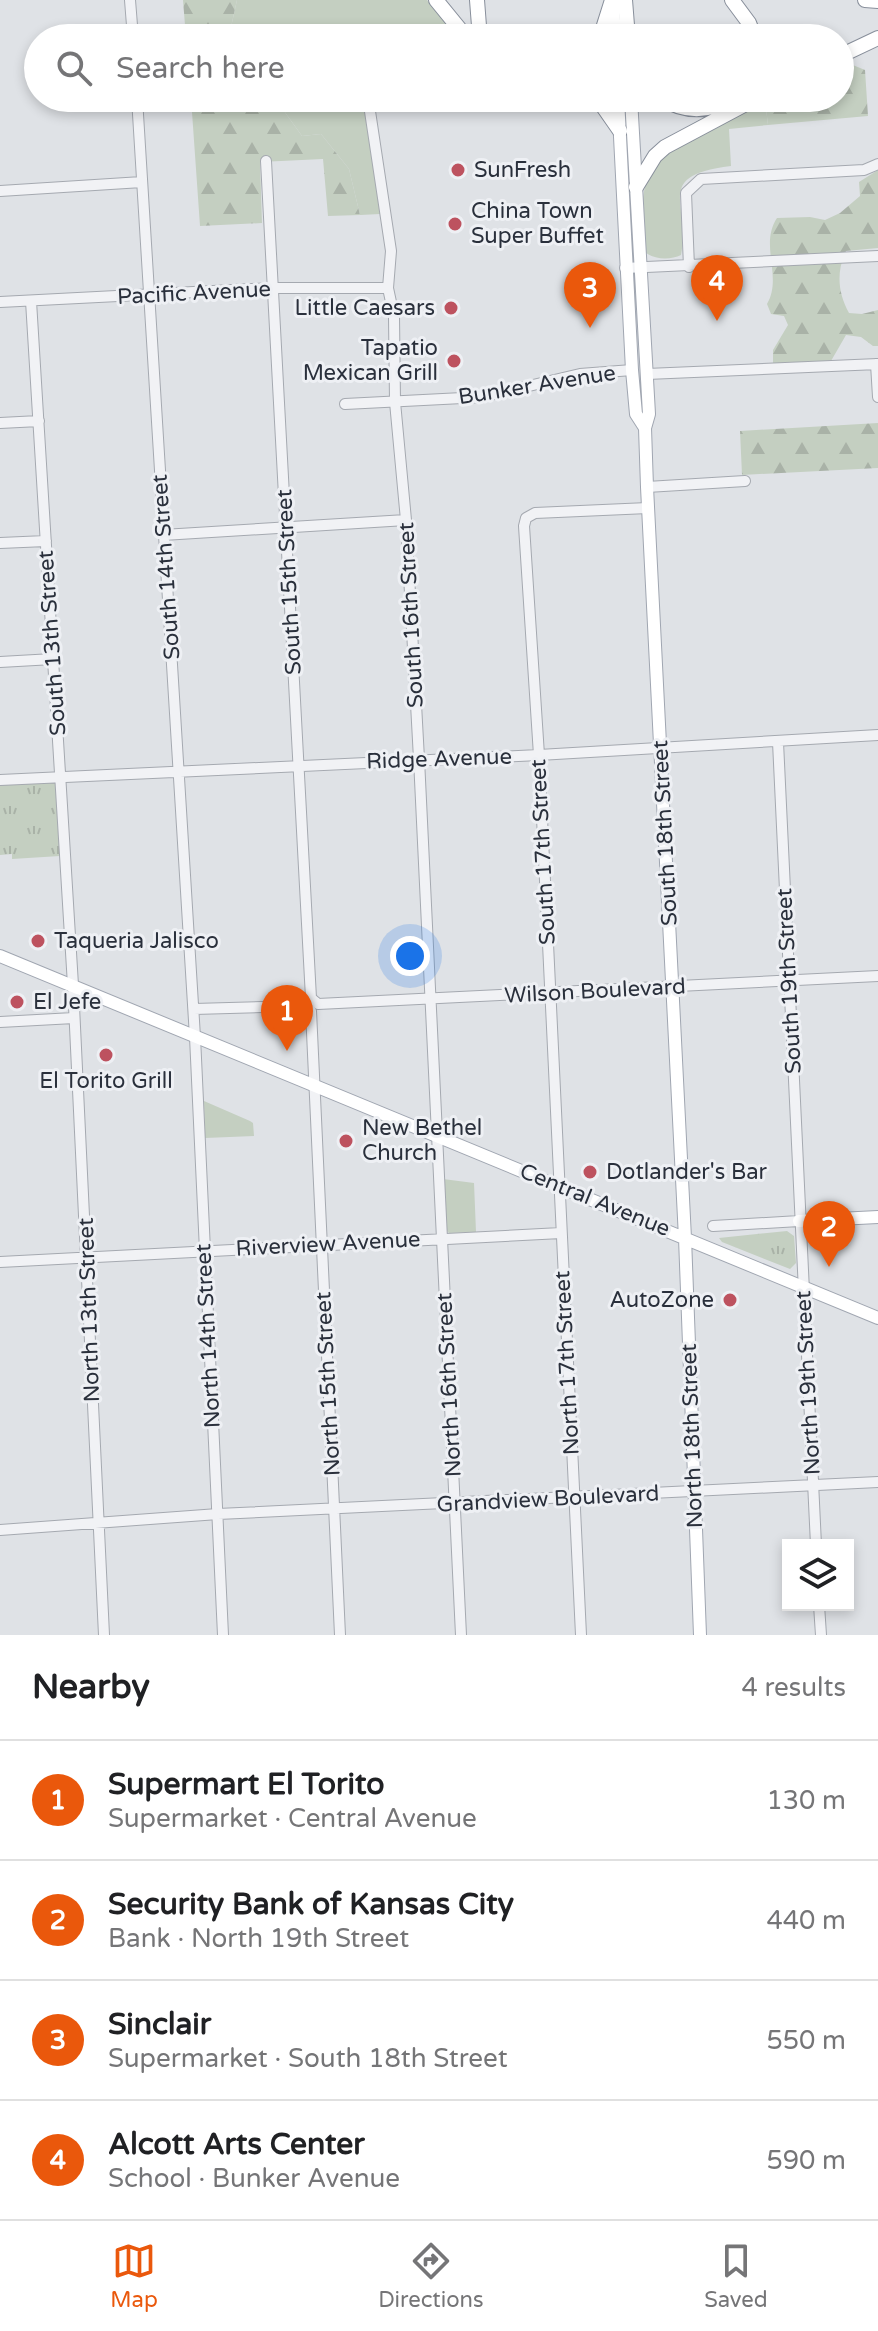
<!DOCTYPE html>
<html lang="en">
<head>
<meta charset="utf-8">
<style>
	:root { --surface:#fff; --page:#f6f6f6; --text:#202124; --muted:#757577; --line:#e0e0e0; --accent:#ea580c }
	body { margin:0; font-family:"Varela Round",sans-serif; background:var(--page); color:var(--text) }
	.controls { position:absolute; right:24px; bottom:24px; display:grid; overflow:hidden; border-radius:0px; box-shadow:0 4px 12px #0003 }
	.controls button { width:72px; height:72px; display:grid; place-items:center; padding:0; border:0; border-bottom:2px solid var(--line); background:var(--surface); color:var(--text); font:40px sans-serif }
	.you { position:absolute; left:410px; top:956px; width:28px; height:28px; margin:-20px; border:6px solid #fff; border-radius:50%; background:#1a73e8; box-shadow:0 0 0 12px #1a73e833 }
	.badge { display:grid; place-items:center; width:52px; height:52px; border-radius:50%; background:var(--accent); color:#fff; font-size:26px; font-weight:700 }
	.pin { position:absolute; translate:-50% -66px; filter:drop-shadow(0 2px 4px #0008) }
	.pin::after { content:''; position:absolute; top:42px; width:28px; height:24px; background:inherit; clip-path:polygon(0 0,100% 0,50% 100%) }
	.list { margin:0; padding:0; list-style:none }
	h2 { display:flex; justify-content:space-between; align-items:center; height:104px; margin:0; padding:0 32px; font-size:34px }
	h2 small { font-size:26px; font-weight:400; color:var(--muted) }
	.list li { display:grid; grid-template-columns:52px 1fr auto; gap:24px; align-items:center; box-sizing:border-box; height:120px; padding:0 32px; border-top:2px solid var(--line) }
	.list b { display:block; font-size:30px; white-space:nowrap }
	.list p { margin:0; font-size:26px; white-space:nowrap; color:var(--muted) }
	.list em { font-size:26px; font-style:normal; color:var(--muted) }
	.icon { flex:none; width:44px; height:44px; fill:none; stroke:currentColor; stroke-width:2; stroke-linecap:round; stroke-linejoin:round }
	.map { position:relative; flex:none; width:878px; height:1635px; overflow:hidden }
	.search { position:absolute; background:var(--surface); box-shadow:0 4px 12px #0003; left:24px; right:24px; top:24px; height:88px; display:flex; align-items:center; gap:20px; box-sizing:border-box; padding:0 28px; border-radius:44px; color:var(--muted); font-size:30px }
	.sheet { height:584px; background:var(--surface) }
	nav { display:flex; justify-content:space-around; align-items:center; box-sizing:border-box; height:112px; border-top:2px solid var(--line); background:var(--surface); font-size:22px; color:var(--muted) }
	nav a { display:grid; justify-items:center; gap:4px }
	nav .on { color:var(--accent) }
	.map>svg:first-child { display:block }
</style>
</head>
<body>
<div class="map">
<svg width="878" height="1635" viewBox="0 0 878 1635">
	<defs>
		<pattern id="forest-firs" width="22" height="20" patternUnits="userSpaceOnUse" patternTransform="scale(2)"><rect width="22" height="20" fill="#c4cfc1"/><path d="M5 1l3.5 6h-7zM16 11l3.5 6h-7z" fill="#a9b2a7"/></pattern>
		<pattern id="park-tufts" width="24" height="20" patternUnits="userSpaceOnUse" patternTransform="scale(2)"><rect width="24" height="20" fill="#c4cfc1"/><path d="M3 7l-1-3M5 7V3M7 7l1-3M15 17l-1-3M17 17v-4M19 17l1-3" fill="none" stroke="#a9b2a7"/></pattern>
	</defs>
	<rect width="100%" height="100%" fill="#dfe2e6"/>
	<path fill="#c4cfc1" d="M237,0h190l31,38h-225l-4,-2z
		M266,98h97l17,116 -20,1 -11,-46 -28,-35 -19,2 -18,-25z
		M765,100l3,25 -39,4 2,37c-79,10 -40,36 -50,89 -10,5 -27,5 -36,-3 -1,-23 -6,-53 3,-75 12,-31 87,-61 117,-77z
		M204,1101l46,20 3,2 1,13 -49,2z
		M443,1179l31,4 2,49 -27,1 -3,-3z"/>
	<path fill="url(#forest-firs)" d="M183,0h54l-8,36 4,2h-47z
		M843,61l22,9 3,46 -100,9 -3,-25 3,-2h72v-35z
		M191,98h75l18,13 18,25 19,-2 28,35 11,46 -32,1 -5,-57 -63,3 2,61 -62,3z
		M878,170v78l-32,3c-10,21 -8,42 3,62l13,1 16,-4v36h-5l-12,-9 -15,-2 -15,26 -58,3v-14l15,-25 -4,-9 -13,-2 -4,-10c16,-27 -8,-59 10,-86l33,-1 15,3 15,-7 20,-17 -1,-14z
		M878,423v45l-136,7 -2,-44z"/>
	<path fill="url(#park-tufts)" d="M53,782l3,1 4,73 -48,3v-5l-12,1v-70z
		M787,1231l7,5 2,27 -6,6 -68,-27 -3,-4z"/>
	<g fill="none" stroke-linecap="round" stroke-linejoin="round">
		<g stroke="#a5a9b0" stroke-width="12">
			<path id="minor" d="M130,0l3,38
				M137,98l58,939 28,598
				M368,98l23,153 -3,37 6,28 1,86 11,118 13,239 42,876
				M266,161l45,837 7,6 560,-28
				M0,191l142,-9
				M689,267l-3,-74 15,-14 163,-9 14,-6
				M625,268l253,-12
				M31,301l42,684 31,650
				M0,302l273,-14h115
				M876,364l2,33
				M647,374l231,-10
				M345,404l137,-7 98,-23 52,-4
				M0,423l39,-2
				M647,487l98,-6
				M163,535l243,-15
				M0,543l46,-2
				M0,662l53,-3
				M778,742l38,803
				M0,780l539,-25 339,-20
				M194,1009l110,-3 7,5 29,624
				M0,1022l74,-4
				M713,1226l86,-5
				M0,1262l561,-29
				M0,1530l218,-16 660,-32
				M819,1605l2,30
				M581,1635l-42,-880 -15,-229 2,-8 9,-5 113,-5"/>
		</g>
		<g stroke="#a0a6b1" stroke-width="14">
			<path id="major" d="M613,3l2,35
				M618,98l14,272 4,44 9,14
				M631,98l18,316 -4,14 2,59 38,751 15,397
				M0,956l878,362
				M799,1221l79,-4"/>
		</g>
		<g stroke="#888f9b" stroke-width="16">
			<path id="highway" d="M436,0l31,38
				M477,0l2,26 5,12
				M625,0l3,38
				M732,0l17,23 6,15
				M865,0l13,1
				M600,38l12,-38
				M840,56l38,-18
				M597,98l23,33
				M661,98c23,15 48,15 71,0
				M636,187l19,-31 10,-9 92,-49"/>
		</g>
		<use href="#minor" stroke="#f1f2f5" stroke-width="10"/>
		<use href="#major" stroke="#fff" stroke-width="12"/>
		<use href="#highway" stroke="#fff" stroke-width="14"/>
	</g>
	<g fill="#bd525f" stroke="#eef0f4" stroke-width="3">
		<circle cx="458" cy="170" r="8"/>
		<circle cx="455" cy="224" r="8"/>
		<circle cx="451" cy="308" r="8"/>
		<circle cx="454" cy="361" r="8"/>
		<circle cx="38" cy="941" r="8"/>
		<circle cx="17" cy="1002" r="8"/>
		<circle cx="106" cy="1055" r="8"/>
		<circle cx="346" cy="1141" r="8"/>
		<circle cx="590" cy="1172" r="8"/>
		<circle cx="730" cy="1300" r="8"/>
	</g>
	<g text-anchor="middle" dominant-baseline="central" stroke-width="6" stroke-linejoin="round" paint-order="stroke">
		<g font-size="22" fill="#2a303c" stroke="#eef0f4" text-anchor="start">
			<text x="474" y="170">SunFresh</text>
			<text x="471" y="211">China Town<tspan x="471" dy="25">Super Buffet</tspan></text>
			<text x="435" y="308" text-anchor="end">Little Caesars</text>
			<text x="438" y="348" text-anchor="end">Tapatio<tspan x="438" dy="25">Mexican Grill</tspan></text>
			<text x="54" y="941">Taqueria Jalisco</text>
			<text x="33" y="1002">El Jefe</text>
			<text x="106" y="1081" text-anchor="middle">El Torito Grill</text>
			<text x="362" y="1128">New Bethel<tspan x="362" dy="25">Church</tspan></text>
			<text x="606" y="1172">Dotlander's Bar</text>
			<text x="714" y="1300" text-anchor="end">AutoZone</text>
		</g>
		<g font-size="22" fill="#2a303c" stroke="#eef0f4">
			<text transform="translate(194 293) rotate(-3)">Pacific Avenue</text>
			<text transform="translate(537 385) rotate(-9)">Bunker Avenue</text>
			<text transform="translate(166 567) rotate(-94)">South 14th Street</text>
			<text transform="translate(289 582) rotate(-93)">South 15th Street</text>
			<text transform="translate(411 615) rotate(-93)">South 16th Street</text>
			<text transform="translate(52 643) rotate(-94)">South 13th Street</text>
			<text transform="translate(439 759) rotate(-2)">Ridge Avenue</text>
			<text transform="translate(665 833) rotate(-93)">South 18th Street</text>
			<text transform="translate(543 852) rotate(-93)">South 17th Street</text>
			<text transform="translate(789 981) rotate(-93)">South 19th Street</text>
			<text transform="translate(595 991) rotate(-3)">Wilson Boulevard</text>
			<text transform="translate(595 1200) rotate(22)">Central Avenue</text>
			<text transform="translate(328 1244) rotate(-3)">Riverview Avenue</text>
			<text transform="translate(89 1310) rotate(-92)">North 13th Street</text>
			<text transform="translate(208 1336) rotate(-93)">North 14th Street</text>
			<text transform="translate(567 1363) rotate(-93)">North 17th Street</text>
			<text transform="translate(808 1383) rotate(-93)">North 19th Street</text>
			<text transform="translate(328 1384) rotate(-93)">North 15th Street</text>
			<text transform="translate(449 1385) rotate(-93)">North 16th Street</text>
			<text transform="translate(692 1436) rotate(-92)">North 18th Street</text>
			<text transform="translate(548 1499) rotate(-3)">Grandview Boulevard</text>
		</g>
	</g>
</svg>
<div class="controls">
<button><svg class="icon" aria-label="layers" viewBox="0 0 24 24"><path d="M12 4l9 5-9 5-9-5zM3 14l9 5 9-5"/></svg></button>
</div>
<div class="you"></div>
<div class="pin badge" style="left:287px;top:1051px">1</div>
<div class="pin badge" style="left:829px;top:1267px">2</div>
<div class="pin badge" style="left:590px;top:328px">3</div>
<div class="pin badge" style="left:717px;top:321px">4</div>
<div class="search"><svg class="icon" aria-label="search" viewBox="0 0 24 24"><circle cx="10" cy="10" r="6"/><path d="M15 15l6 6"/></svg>Search here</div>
</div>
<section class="sheet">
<h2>Nearby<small>4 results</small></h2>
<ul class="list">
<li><span class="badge">1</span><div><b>Supermart El Torito</b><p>Supermarket · Central Avenue</p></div><em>130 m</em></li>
<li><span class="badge">2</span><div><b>Security Bank of Kansas City</b><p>Bank · North 19th Street</p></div><em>440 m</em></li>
<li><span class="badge">3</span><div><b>Sinclair</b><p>Supermarket · South 18th Street</p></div><em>550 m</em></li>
<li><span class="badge">4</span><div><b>Alcott Arts Center</b><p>School · Bunker Avenue</p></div><em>590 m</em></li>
</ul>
</section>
<nav>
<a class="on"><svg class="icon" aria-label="map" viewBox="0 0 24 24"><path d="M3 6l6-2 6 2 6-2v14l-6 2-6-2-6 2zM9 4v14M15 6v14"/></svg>Map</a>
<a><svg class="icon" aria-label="directions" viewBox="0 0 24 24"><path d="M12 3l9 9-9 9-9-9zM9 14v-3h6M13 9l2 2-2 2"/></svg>Directions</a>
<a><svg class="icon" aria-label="saved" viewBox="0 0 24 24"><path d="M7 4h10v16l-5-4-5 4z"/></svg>Saved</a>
</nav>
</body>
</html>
